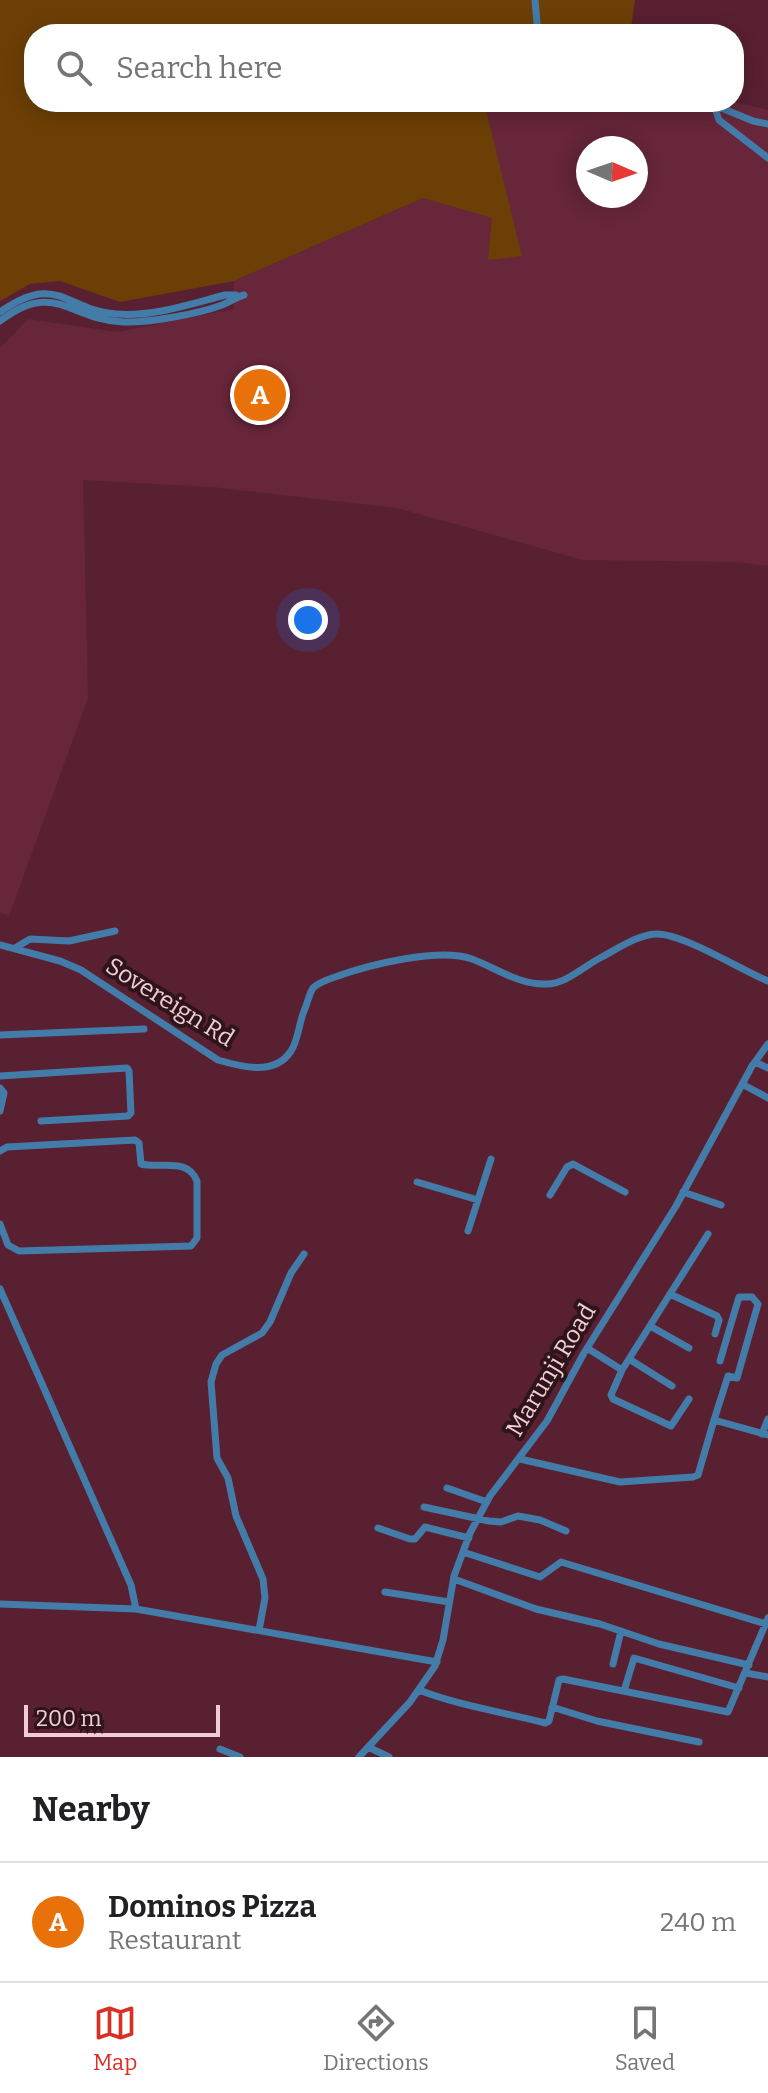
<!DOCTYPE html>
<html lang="en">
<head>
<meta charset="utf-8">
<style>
	:root { --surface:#fff; --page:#f2f2f2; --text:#202124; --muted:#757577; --line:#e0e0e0; --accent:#d93025 }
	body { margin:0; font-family:Bitter,serif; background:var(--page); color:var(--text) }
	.compass { position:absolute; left:576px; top:136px; width:72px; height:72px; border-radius:50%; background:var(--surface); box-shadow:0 4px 20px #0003; rotate:92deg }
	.scale { position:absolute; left:24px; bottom:20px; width:196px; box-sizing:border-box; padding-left:8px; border:4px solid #f2cdd4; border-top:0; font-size:22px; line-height:28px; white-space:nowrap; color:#f2cdd4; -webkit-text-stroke:6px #2e151b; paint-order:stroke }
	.you { position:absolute; left:308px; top:620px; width:28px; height:28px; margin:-20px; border:6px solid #fff; border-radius:50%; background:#1a73e8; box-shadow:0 0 0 12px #1a73e833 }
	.badge { display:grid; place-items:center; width:52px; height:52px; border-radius:50%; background:var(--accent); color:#fff; font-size:26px; font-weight:700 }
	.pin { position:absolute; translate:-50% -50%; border:4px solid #fff; box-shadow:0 2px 8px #0006 }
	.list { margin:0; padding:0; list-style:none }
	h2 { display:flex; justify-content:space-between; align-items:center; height:104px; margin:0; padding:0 32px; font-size:34px }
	h2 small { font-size:26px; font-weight:400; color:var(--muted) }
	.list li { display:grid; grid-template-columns:52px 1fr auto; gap:24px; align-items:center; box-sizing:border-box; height:120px; padding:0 32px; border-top:2px solid var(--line) }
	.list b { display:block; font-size:30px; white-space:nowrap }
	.list p { margin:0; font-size:26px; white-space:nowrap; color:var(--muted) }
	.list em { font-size:26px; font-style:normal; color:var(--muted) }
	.icon { flex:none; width:44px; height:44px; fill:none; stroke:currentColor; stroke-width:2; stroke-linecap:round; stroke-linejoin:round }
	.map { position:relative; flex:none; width:768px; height:1757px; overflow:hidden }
	.search { position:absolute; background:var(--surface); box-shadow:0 4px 20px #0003; left:24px; right:24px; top:24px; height:88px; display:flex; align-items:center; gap:20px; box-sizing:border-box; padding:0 28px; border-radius:32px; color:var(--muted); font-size:30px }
	.sheet { height:224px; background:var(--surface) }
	nav { display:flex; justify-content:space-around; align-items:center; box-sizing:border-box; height:112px; border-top:2px solid var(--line); background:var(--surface); font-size:22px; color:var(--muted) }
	nav a { display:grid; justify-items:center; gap:4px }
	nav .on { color:var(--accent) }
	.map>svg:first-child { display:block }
</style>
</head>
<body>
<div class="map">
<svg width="768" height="1757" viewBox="0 0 768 1757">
	<rect width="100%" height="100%" fill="#592031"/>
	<path fill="#67263a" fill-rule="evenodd" d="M484,102h250l34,8v456l-32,-4 -153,-2 -186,-52 -185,-21 -129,-7 5,218 -79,218 -9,-4v-564l28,-29 90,13 116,-23v-28l189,-83 70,20 28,37zM588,148h48v48h-48z"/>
	<path fill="#6c3f06" d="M0,0h635l-5,34h-596v68h450l38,154 -34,4 4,-42 -69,-20 -189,83 -114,21 -60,-21 -30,3 -30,17z"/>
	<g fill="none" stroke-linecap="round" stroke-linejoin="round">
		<path stroke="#437ca8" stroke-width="7" d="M535,0l3,34
			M707,102l46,19 15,3
			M714,105l5,15 49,38
			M0,312c58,-41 66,-1 116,2 37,3 74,-10 109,-19h11
			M0,321c55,-42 69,-1 123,1 25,1 75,-8 99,-17 8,-3 14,-8 22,-10
			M0,945l60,16 21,9 137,90c24,7 57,16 73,-9 7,-10 8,-28 13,-40 3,-6 5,-17 9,-23 4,-4 16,-9 22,-11 33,-12 104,-30 137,-18 24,9 47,26 74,25 20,0 37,-17 54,-26 17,-9 37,-23 56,-24 26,-1 85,36 112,47
			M15,948l15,-9 39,2 46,-10
			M0,1035l144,-6
			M755,1062l13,6
			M0,1076l127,-8 2,3 2,42 -3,3 -87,5
			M742,1084l26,14
			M0,1088l4,5 -4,18
			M0,1151l7,-4 128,-7 4,3 2,21c20,5 46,-7 56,17v57l-6,8 -172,5 -11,-6 -8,-21
			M417,1182l61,18
			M683,1192l38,13
			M550,1195l17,-28 6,-3 52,28
			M468,1231l23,-72
			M0,1289l131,296 5,24
			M670,1294l38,-60
			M650,1326l39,22
			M587,1348l35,22 -11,25 2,4 58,27 18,-27
			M629,1359l43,27
			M622,1370l48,-76 47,22 2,4 -4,14
			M714,1420l14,-44 9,2 21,-74 -6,-7h-13l-19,64
			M762,1434l6,-15
			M520,1459l100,23 73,-5 5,-2 16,-55 54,15
			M447,1488l40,14
			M424,1507l65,14 12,1 17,-6 22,4 26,11
			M378,1528l32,11h5l10,-12 44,11
			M463,1552l77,25 21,-15 205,62
			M454,1579l82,30 64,15 59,20 90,21
			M385,1592l64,10
			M0,1604l136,5 301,53
			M259,1630l6,-32 -2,-19 -27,-63 -8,-38 -11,-20 -6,-76 5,-18 6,-9 40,-22 8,-11 21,-49 13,-19
			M613,1664l8,-33
			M746,1673l22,4
			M419,1690c41,16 84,22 126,33l4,-2 10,-41 4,-1 165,33 40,-94
			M624,1691l10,-33 105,30
			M552,1707l45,14 102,21
			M368,1747l21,10
			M220,1749l20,8
			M359,1757l51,-55 25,-36 8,-26 11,-64 16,-43 20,-37 57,-75 37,-68 92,-147 76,-140 16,-22"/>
	</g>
	<g text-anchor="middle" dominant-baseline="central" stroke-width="8" stroke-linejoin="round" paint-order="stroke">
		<g font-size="24" fill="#f2cdd4" stroke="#2e151b">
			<text transform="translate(170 1002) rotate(32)">Sovereign Rd</text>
			<text transform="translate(551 1370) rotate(-59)">Marunji Road</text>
		</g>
	</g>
</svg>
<svg class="compass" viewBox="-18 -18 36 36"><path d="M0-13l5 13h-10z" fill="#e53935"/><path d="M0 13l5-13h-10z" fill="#757577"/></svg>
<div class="scale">200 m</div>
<div class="you"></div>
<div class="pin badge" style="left:260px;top:395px;background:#e8710a">A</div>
<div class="search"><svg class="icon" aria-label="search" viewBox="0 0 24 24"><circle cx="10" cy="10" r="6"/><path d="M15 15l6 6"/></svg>Search here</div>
</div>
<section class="sheet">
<h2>Nearby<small></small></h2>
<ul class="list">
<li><span class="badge" style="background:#e8710a">A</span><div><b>Dominos Pizza</b><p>Restaurant</p></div><em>240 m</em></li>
</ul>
</section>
<nav>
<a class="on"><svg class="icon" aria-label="map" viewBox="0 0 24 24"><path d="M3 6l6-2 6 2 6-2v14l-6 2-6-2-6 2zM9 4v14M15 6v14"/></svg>Map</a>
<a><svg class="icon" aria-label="directions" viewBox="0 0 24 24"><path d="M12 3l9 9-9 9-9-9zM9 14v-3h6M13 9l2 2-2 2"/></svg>Directions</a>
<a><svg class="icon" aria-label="saved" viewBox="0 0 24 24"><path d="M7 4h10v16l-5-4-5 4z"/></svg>Saved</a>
</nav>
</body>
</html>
